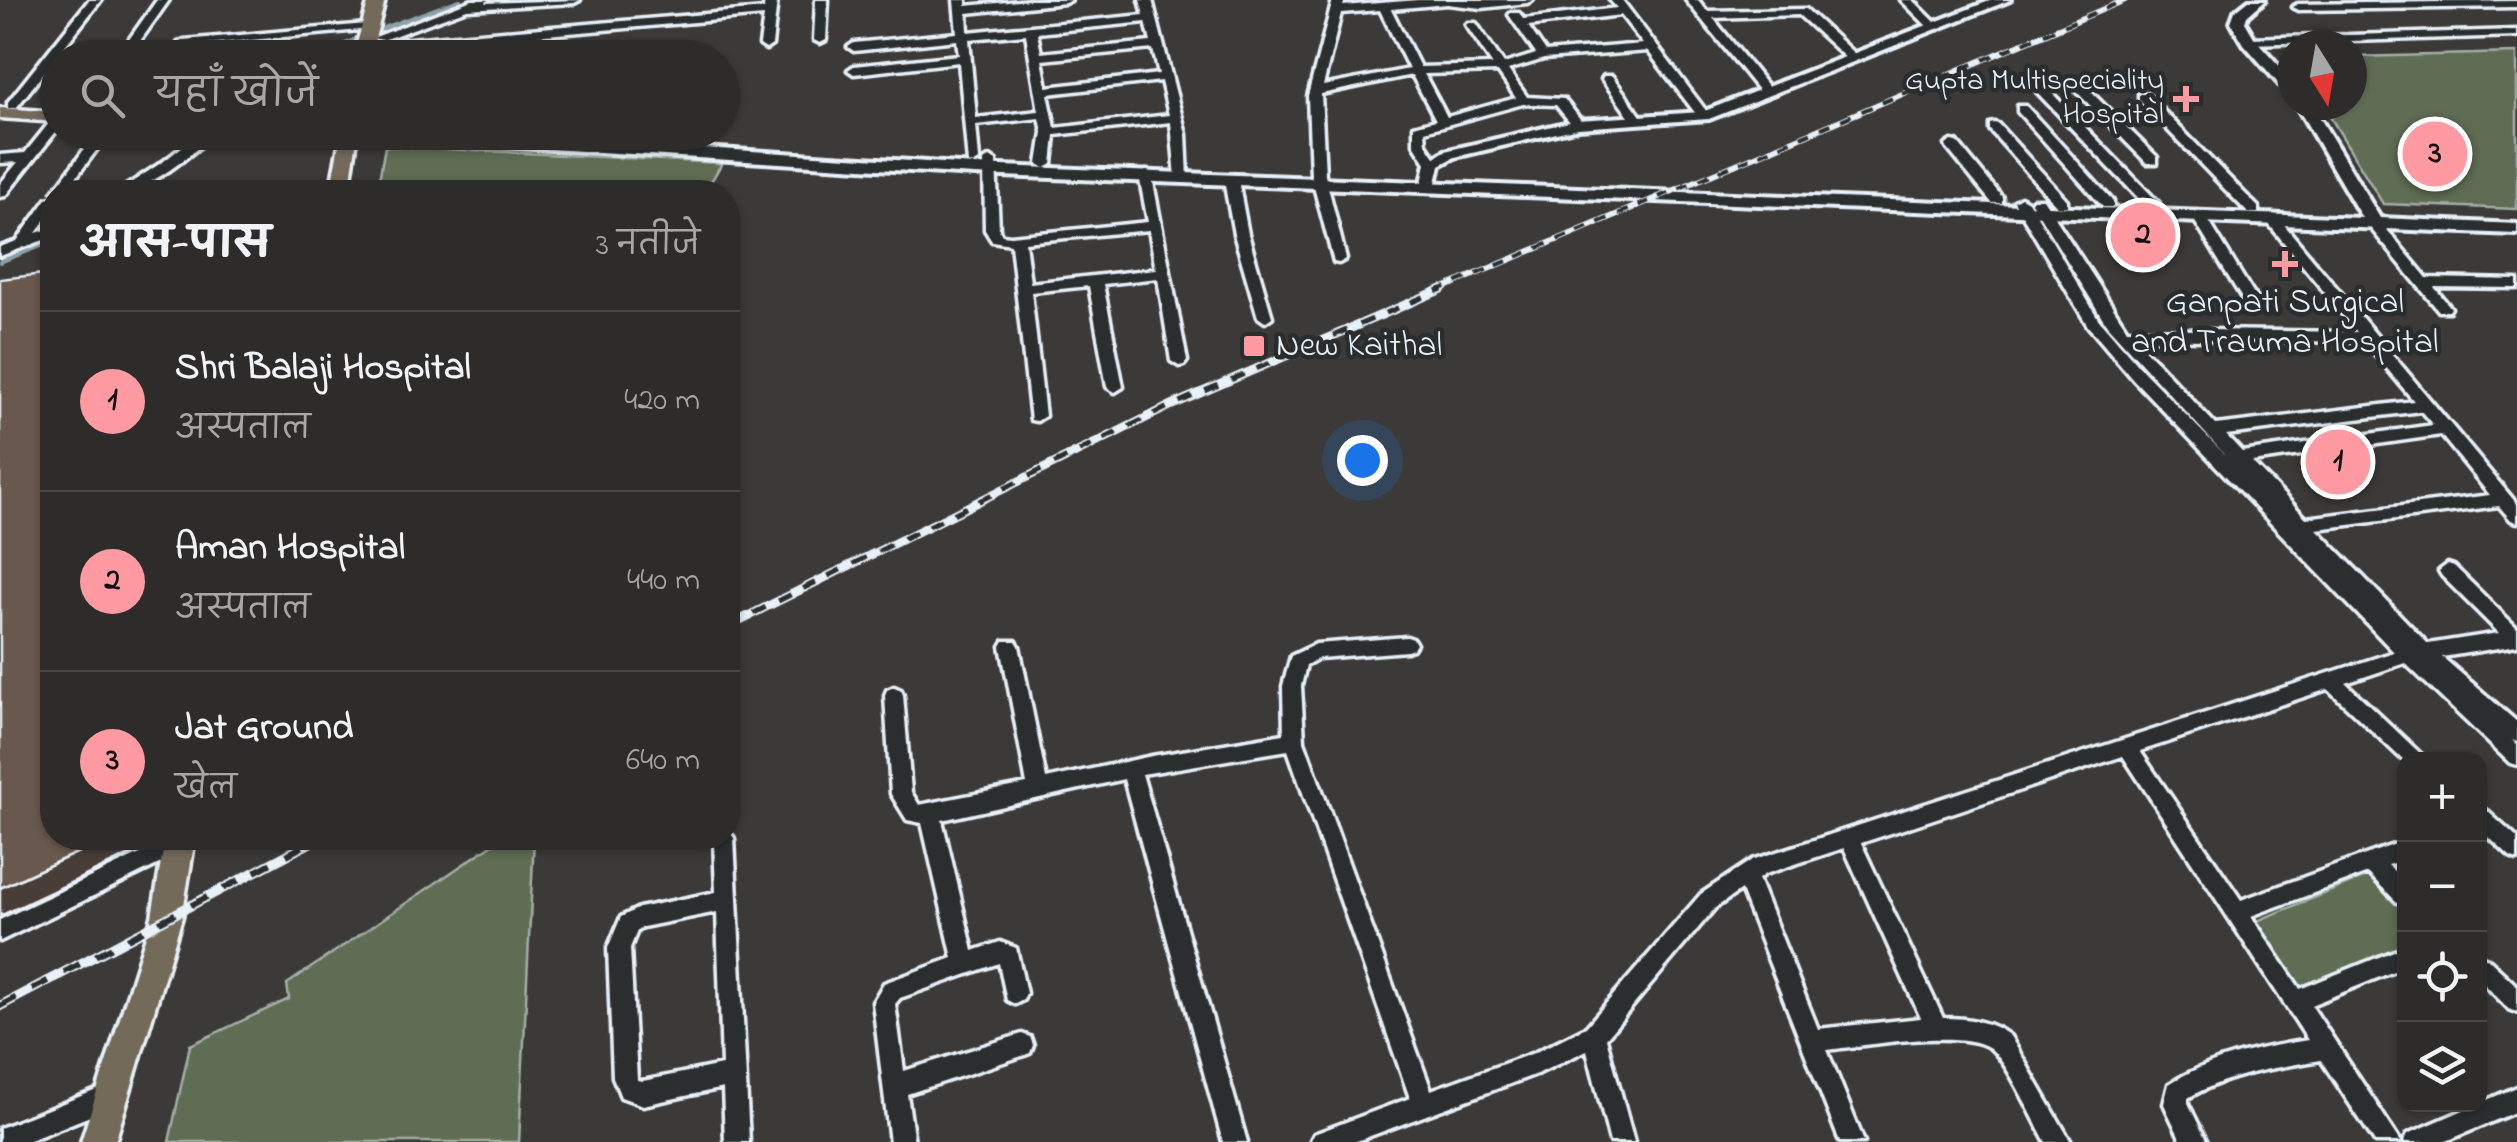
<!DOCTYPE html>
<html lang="hi">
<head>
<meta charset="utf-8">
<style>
	:root { --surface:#2d2c2a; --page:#353432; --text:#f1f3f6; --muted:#a7a7a8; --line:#484847; --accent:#ff9aa2 }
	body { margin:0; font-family:"Indie Flower","Playpen Sans Deva",sans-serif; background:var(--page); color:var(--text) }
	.controls { position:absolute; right:30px; bottom:30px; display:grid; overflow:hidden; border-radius:20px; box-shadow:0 2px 8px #0004 }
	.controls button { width:90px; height:90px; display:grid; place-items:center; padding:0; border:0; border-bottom:2px solid var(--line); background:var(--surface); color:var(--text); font:50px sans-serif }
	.compass { position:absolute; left:2277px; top:30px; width:90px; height:90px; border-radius:50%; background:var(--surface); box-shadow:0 2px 8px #0004; rotate:169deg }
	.you { position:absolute; left:1362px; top:460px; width:35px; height:35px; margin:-25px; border:8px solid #fff; border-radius:50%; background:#1a73e8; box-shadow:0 0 0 15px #1a73e833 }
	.badge { display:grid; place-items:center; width:65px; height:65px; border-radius:50%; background:var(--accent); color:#111; font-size:32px; font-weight:700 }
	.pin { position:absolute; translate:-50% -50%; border:5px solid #fff; box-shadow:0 2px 10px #0006 }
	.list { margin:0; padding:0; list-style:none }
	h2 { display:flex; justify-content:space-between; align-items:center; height:130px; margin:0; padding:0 40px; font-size:42px }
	h2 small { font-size:32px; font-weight:400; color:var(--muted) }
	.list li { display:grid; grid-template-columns:65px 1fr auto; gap:30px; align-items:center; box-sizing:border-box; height:180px; padding:0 40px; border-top:2px solid var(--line) }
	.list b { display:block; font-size:38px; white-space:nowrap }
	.list p { margin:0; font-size:32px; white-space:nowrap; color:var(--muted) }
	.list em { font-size:32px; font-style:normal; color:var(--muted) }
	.icon { flex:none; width:55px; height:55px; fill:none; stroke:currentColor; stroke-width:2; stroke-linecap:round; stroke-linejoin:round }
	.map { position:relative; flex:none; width:2517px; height:1142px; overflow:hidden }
	.search { position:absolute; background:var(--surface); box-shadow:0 2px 8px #0004; left:40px; top:40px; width:700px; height:110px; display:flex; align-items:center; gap:25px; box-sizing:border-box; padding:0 35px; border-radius:55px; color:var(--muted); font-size:38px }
	.panel { position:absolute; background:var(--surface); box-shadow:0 2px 8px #0004; left:40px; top:180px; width:700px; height:670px; border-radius:40px }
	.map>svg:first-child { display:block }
</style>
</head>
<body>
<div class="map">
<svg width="2517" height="1142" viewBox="0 0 2517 1142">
	<rect width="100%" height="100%" fill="#3c3a38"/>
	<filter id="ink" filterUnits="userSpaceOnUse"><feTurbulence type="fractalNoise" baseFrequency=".01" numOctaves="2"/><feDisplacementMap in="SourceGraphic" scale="20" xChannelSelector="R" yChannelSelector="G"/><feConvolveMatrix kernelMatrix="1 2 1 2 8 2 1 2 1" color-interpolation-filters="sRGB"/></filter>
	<g filter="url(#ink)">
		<path fill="#606d54" stroke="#a4afa6" stroke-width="2.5" d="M2517,53v156l-134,-5 -60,-99h29v-48z
			M385,146l337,17 -17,29h-328z
			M502,838h32l-15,304h-350l21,-97 99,-46 -2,-15z
			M2373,874l31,32v40l-105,44 -45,-68z"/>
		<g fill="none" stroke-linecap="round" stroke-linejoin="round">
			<path stroke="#8ca0a8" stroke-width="4" d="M372,32l88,-32
				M315,58l47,-22
				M137,192l87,-60
				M0,262l52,-20"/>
			<g stroke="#e8f1f8" stroke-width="7">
				<path id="minor" d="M89,0h12l-85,108h-8v-6z
					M157,0h12l-41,58h-12z
					M472,0h16l-3,3 95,-3 -6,3 -107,6 -84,31 -10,-2z
					M765,0h12l-5,45 -6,4 -6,-4 4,-29 -401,35 -6,-4 6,-4 401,-34z
					M816,0h12l-2,40 -6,3 -6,-3z
					M954,0h12v6l64,-6h41l-6,3 -98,10 1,19 176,-17 -4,-15h12l34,134 2,46 -5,1 -7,-4 -5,-55 -116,13 -3,29 -7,4 -7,-4 5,-32 -3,-14 -64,7 3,35 -6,4 -5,-1 -9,-101 -105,12 -6,-4 6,-4 105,-11 -2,-15 -103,11 -6,-4 6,-4 103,-10zM1146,22l5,20 -110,11 -4,-20zM1026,34l13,77 -63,7 -7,-79zM1153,49l6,25 -112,13 -5,-27zM1161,81l8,34 -114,13 -7,-34z
					M1333,0h12l-2,6 75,-6h115l-6,3 -45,5 -35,-4 -56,5 29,58 73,-2 -27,-40 2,-2h8l28,41 32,-10 -27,-39 2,-2h8l5,6 93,-11 -7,-8h12l88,116 -10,3 -52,-68 -104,8 -36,11 19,27 37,2 20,25 -2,3h-8l-18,-22 -33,-1 -98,27 1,13 13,19 -6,4 -5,-1 -14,-22v-18l22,-6 -24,-45 -91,19 4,81 21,84 -7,4 -5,-1 -23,-87 -3,-79zM1380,10l29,59 -86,17 18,-73zM1621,15l22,29 -97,8 -18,-26zM1498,72l18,26 -69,19 -23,-43z
					M1686,0h12l9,11 99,-2 53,49 -10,3 -50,-46 -86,3 60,75 -10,3z
					M1901,0h12l25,25v4h-8z
					M2517,1v6l-219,3 -6,-3 6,-3z
					M367,24l6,3 -2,2 -187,17 -6,-3 6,-3z
					M2517,30v6l-268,8 -6,-3 6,-3z
					M1604,76h8l31,43 -2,3h-8l-31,-43z
					M2076,85h8l73,72v6h-10l-71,-72z
					M2037,86h8l114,117v6h-10l-112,-117z
					M2139,94h8l111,113v6h-10l-109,-113z
					M2018,106h8l87,95v6h-10l-85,-95z
					M58,116v13l-53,67 -5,1v-13l18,-22 -18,1v-8l25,-2 29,-36z
					M1994,123l4,1 69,76v6h-10l-67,-76v-6z
					M97,132h13l-45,60h-12z
					M201,132h14c-22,22 -67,60 -98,60l47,-31z
					M506,132h12v2l-6,4z
					M1952,141l5,1 45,55v6h-10l-45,-55 -1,-3z
					M990,157l6,4 3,69 3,5 9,1 137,-14 -9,-47 7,-4 5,1 36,189 -3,4 -5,1 -8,-5 -13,-83 -55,6 20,103 -8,5 -8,-5 -18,-101 -58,6 14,124 -8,5 -6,-1 -20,-176 -19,-3 -7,-11 -1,-69zM1149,230l7,39 -126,14 -5,-41z
					M1231,176l7,4 10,54 24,83 -7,5 -7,-5 -24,-83 -10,-54z
					M2021,197l7,4 71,119 44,51 83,85 -119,-131 -76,-123 2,-3h10l84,130 230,3 -93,-114 7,-4 5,1 241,289v18l-6,-2 -12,-14 -182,23 111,115 71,-11 -57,-57 -3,-5 9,-7 6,2 63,62v17l-75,12 75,65v20l-5,-2 5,5v20l-7,-2 -105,-100 -59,20 81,77 -23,1 -76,-72 -188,62 101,149 163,-59v18l-16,6 16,16v23l-7,-2 -29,-29 -117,43 49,73 104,-42v20l-93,38 90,137h-26l-54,-82c-46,8 -92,13 -133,38v5l19,39h-25l-18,-38 5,-20c43,-27 90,-36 139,-44l-185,-284 -262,87 82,175c24,0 48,3 67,18l61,106h-25c-13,-23 -38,-80 -56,-94 -27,-20 -129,-2 -163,2l37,92h-24l-99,-252 -26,18 -109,130 28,104h-24l-23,-92 -48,23 -185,69h-44l4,-8 96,-36 -122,-348 -146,24 105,368h-24l-99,-363 -182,41 31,131 27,-9 16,6 10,45 -3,7 -8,4 -8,-4 -8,-37 -99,35 -5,6 9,67 118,-37 8,3 3,8 -3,8 -8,3 -115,38 7,48h-24l-17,-140 11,-19 69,-25 -31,-135 -15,-3 -16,-26 -6,-99 2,-5 7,-3 7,3 2,5 8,97 8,13 108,-21 -26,-138 3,-5h12l3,5 27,133 106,-23 132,-22 -1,-48 8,-30 25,-12 91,-7 6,2 3,5 -3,5 -6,2 -88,7 -13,7 -5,21 3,55 127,349 103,-37 52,-26 115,-133 51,-34 642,-208 -261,-273 -45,-53 -74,-125zM2135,339l230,3 49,59 -198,24zM2421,411l12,14 -191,27 -16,-17zM2441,435l49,60 -184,23 -54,-56zM1844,848l77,170 -103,11 -60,-150 7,-5z
					M52,198v13l-16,22 16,-5v9l-52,19v-9l17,-6 30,-42z
					M2198,211l7,4 55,90 -2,3 -5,2 -7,-5 -55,-90z
					M2373,218l5,1 49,59 90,2v8l-83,-1 17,21 -2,3h-10l-71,-86v-6z
					M2480,808l7,3 30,27v22l-7,-3 -30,-28z
					M728,830l6,8 15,304h-24l-2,-54 -80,17 -22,-8 -8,-20 -5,-129 13,-31 18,-9 77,-16 -2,-54h14zM717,912l5,153 -79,16 -6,-1 -7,-132 7,-17 6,-4z
					M172,839h14l3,6 -3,6 -186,90v-21z
					M2480,956l8,3 29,27v26l-8,-3 -29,-29z
					M112,1084l8,4 4,8 -4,8 -95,38h-25v-14z
					M2517,1087v24l-73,31h-40l4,-8z"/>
			</g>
			<g stroke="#e8f1f8" stroke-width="8">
				<path id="tertiary" d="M1992,0h18l-301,119 -131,9 -123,29 -15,8 -6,26h-10l-3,-3 5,-25 19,-12 133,-31 124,-8z"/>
			</g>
			<g stroke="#e8f1f8" stroke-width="8">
				<path id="secondary" d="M2249,0h16l-18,16 -2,6 10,17 37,41v14l-6,-2 -42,-48 -13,-22 4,-11z
					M2296,105h16l68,113 137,6v10l-1542,-59 -619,-38 -8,-5h96l531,33 1387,53z"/>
			</g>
			<g stroke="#e8f1f8" stroke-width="7">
				<path id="primary" d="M369,0h16l-15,58h-17z
					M0,108l58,4v10l-58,-4z
					M358,132l-9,60h-19l11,-58z
					M165,838h30l-13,79 -67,225h-34l71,-225z"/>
			</g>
			<use href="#minor" fill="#2a2d2e" fill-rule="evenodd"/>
			<use href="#tertiary" fill="#2a2d2e" fill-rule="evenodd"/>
			<use href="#secondary" fill="#2a2d2e" fill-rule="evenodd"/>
			<use href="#primary" fill="#736b5a" fill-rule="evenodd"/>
			<g stroke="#e8f1f8" stroke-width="6">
				<path id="rail-far2" d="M1436,291l689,-291"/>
			</g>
			<g stroke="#e8f1f8" stroke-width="9">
				<path id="rail-far1" d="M728,626l442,-220 272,-117"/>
			</g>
			<g stroke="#e8f1f8" stroke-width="10">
				<path id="rail" d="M0,1006l319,-168"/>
			</g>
			<use href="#rail-far2" stroke="#2a2d2e" stroke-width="4" stroke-dasharray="11" stroke-linecap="butt"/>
			<use href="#rail-far1" stroke="#2a2d2e" stroke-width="5" stroke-dasharray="14" stroke-linecap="butt"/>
			<use href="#rail" stroke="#2a2d2e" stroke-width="6" stroke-dasharray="18" stroke-linecap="butt"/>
		</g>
		<path fill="#483e37" stroke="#e8f1f8" stroke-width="2.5" d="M109,838h27l-4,16 -132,62v-28z"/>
		<path fill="#67594e" stroke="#e8f1f8" stroke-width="2.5" d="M52,273v565h57l-109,50v-609z"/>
	</g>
	<g fill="#ff9aa2" stroke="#2a2d2e" stroke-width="4">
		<path d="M2181 84h10v10h10v10h-10v10h-10v-10h-10v-10h10z"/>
		<path d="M2280 249h10v10h10v10h-10v10h-10v-10h-10v-10h10z"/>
		<rect x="1242" y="334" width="24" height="24" rx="5"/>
	</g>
	<g text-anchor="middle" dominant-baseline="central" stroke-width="9" stroke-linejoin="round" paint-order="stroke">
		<g font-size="30" fill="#e8f1f8" stroke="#2a2d2e" text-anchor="end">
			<text x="2164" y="82">Gupta Multispeciality<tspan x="2164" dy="34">Hospital</tspan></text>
		</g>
		<g font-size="35" fill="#e8f1f8" stroke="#2a2d2e">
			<text x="2285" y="303">Ganpati Surgical<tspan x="2285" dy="40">and Trauma Hospital</tspan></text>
			<text x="1276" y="346" text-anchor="start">New Kaithal</text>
		</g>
	</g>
</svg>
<div class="controls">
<button>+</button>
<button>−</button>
<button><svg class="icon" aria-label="locate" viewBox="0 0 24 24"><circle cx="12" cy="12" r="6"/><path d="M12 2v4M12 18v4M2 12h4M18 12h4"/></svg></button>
<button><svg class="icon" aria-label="layers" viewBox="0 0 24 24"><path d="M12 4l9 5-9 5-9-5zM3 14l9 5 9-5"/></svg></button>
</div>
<svg class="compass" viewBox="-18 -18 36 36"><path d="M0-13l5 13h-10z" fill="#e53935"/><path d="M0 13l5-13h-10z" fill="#a7a7a8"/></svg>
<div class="you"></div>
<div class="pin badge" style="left:2338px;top:462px">1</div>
<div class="pin badge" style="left:2143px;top:235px">2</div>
<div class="pin badge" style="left:2435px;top:154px">3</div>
<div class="search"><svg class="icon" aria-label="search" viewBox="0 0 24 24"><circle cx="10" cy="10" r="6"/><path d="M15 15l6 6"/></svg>यहाँ खोजें</div>
<section class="panel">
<h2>आस-पास<small>3 नतीजे</small></h2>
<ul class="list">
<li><span class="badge">1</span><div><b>Shri Balaji Hospital</b><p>अस्पताल</p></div><em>420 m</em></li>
<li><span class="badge">2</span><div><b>Aman Hospital</b><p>अस्पताल</p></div><em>440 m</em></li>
<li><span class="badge">3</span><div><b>Jat Ground</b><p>खेल</p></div><em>640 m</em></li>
</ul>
</section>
</div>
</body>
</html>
